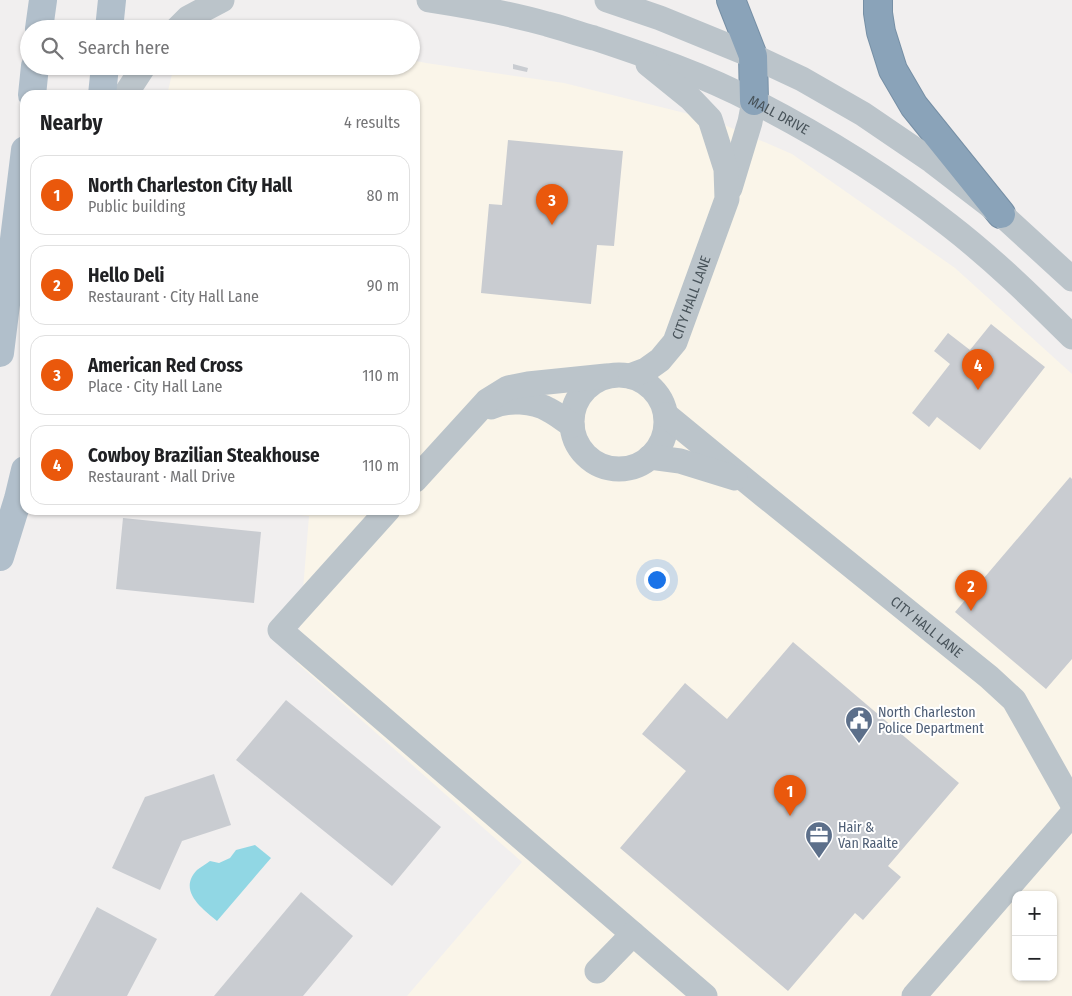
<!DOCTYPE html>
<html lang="en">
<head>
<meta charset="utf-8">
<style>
	:root { --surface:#fff; --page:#f2f2f2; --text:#202124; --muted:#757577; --line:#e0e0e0; --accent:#ea580c }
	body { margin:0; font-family:"Fira Sans Condensed",sans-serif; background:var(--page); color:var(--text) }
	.controls { position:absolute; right:15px; bottom:15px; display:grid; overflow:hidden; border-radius:10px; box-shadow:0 1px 4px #0004 }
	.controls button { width:45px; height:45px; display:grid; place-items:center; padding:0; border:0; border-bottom:1px solid var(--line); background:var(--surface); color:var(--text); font:25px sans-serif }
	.you { position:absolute; left:656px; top:579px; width:18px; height:18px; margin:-12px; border:4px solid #fff; border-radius:50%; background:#1a73e8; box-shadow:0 0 0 8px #1a73e833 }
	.badge { display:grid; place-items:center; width:32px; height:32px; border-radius:50%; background:var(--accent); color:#fff; font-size:16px; font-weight:700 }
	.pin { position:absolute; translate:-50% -41px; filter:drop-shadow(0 1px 2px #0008) }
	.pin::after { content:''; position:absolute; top:26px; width:18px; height:15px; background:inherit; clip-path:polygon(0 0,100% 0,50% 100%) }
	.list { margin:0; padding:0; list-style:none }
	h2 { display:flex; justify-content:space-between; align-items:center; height:65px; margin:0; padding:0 20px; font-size:21px }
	h2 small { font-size:16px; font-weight:400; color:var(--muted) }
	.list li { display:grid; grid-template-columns:32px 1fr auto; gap:15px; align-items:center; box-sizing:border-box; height:80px; margin:0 10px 10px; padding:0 10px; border:1px solid var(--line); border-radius:15px }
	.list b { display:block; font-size:19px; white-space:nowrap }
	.list p { margin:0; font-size:16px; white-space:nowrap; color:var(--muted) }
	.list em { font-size:16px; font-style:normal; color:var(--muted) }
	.icon { flex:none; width:28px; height:28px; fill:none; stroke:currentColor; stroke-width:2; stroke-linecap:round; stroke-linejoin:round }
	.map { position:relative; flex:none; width:1072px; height:996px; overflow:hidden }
	.search { position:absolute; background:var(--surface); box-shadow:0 1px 4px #0004; left:20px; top:20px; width:400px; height:55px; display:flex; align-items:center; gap:12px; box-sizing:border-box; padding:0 18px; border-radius:28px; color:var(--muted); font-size:19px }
	.panel { position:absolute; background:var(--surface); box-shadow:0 1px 4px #0004; left:20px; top:90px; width:400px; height:425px; border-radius:15px }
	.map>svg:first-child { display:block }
</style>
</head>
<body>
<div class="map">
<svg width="1072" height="996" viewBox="0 0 1072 996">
	<rect width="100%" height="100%" fill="#f1efef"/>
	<path fill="#faf5e9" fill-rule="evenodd" d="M411,60l15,3 138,20 149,37 79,34 163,114 117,106v622h-665l115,-134 -225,-199 12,-147 -51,-6h157v-415h-248l7,-29h237zM1016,895h37v82h-37z"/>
	<path fill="#91d7e4" d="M255,845l16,13 -54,63c-14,-12 -40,-30 -20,-51 4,-3 9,-6 13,-9l9,2 11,-5 6,-8z"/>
	<path fill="#c9ccd1" d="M513,64l15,4 -1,4 -14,-3z
		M508,140l115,11 -9,95 -17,-1 -6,59 -110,-11 8,-89 13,1z
		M991,324l54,43 -65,83 -43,-33 -8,10 -17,-14 38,-49 -16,-13 14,-18 22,17z
		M1070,477l2,2v180l-26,30 -91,-77z
		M123,518l138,14 -7,71 -138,-14z
		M793,642l166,141 -71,83 13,11 -38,43 -8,-7 -67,78 -168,-143 66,-77 -44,-37 43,-51 42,36z
		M286,700l155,127 -49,59 -156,-126z
		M214,774l17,51 -49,16 -22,49 -48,-22 33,-71z
		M301,892l52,44 -50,60h-89z
		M97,907l60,32 -30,57h-77z"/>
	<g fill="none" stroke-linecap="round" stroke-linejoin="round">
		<g stroke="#768fa5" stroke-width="30">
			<path id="highway" d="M731,0l22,56 1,45
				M878,0v13l3,19 12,38 21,36 87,108"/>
		</g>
		<g stroke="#bbc4ca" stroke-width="25">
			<path id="s1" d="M429,0c39,6 79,13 118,24 16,4 31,10 47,14 54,18 110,37 161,64 68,35 134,76 194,123 44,34 84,73 123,112"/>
			<path d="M607,0l53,18 93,38 49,23 61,35 69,47 69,53 71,65"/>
			<path d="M177,29l11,-11 34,-18"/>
			<path d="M125,95l19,-29"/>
			<path d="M730,188l20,-66 4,-21"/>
			<circle cx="619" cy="422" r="47"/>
			<path id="s2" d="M630,376l16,-6 14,-10 15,-18 52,-143 -1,-30 -16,-50 -20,-21 -42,-34"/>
			<path d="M491,407c16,-8 43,-6 58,3 8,4 15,10 23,15"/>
			<path id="s3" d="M666,415l100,82 223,180 25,23 58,103"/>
			<path d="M650,457l30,4 55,17"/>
			<path d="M415,480l72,-79 21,-13 20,-4 78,-8"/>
			<path d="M388,510l-108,120 425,366"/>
			<path d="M597,971l36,-37"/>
			<path d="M914,996l158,-182"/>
		</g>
		<path stroke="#b1bfcb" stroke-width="28" d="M39,29l4,-29
			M109,29l3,-29
			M32,95l3,-29
			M102,95l3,-29
			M0,353l25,-203
			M0,557l18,-58 7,-29"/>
		<use href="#highway" stroke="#8aa3b9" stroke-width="28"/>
	</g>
	<defs>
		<g id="civic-pin" transform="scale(1.4375)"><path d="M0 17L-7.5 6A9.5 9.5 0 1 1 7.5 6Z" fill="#5c6f8a" stroke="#fff"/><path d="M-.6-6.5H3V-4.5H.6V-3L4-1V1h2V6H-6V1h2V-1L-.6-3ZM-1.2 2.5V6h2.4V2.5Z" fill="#fff"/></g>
		<g id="office-pin" transform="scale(1.4375)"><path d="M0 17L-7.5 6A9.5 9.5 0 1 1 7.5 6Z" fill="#5c6f8a" stroke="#fff"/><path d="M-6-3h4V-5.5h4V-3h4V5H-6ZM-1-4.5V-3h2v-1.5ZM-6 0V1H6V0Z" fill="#fff"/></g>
	</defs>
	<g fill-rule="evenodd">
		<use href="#civic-pin" x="859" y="720"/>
		<use href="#office-pin" x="819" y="835"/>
	</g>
	<g text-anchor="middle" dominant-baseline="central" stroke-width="4" stroke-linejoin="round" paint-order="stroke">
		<g font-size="14" fill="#48535a" stroke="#fff">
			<text stroke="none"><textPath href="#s1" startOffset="370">MALL DRIVE</textPath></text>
			<text stroke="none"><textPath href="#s2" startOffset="105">CITY HALL LANE</textPath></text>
			<text stroke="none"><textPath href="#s3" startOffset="336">CITY HALL LANE</textPath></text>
		</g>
		<g font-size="14" fill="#4e5e75" stroke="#fff" text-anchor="start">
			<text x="878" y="712">North Charleston<tspan x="878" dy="16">Police Department</tspan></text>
			<text x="838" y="827">Hair &amp;<tspan x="838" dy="16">Van Raalte</tspan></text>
		</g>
	</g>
</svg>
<div class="controls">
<button>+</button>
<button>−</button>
</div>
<div class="you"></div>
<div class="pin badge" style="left:790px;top:816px">1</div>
<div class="pin badge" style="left:971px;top:611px">2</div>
<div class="pin badge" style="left:552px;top:225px">3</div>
<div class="pin badge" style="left:978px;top:390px">4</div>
<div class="search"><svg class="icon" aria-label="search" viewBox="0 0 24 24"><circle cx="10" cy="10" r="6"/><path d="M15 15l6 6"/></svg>Search here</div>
<section class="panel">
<h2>Nearby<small>4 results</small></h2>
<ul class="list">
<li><span class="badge">1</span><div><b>North Charleston City Hall</b><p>Public building</p></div><em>80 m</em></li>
<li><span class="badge">2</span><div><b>Hello Deli</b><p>Restaurant · City Hall Lane</p></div><em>90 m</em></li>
<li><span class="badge">3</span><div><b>American Red Cross</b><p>Place · City Hall Lane</p></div><em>110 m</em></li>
<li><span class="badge">4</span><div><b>Cowboy Brazilian Steakhouse</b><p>Restaurant · Mall Drive</p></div><em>110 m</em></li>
</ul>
</section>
</div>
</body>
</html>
